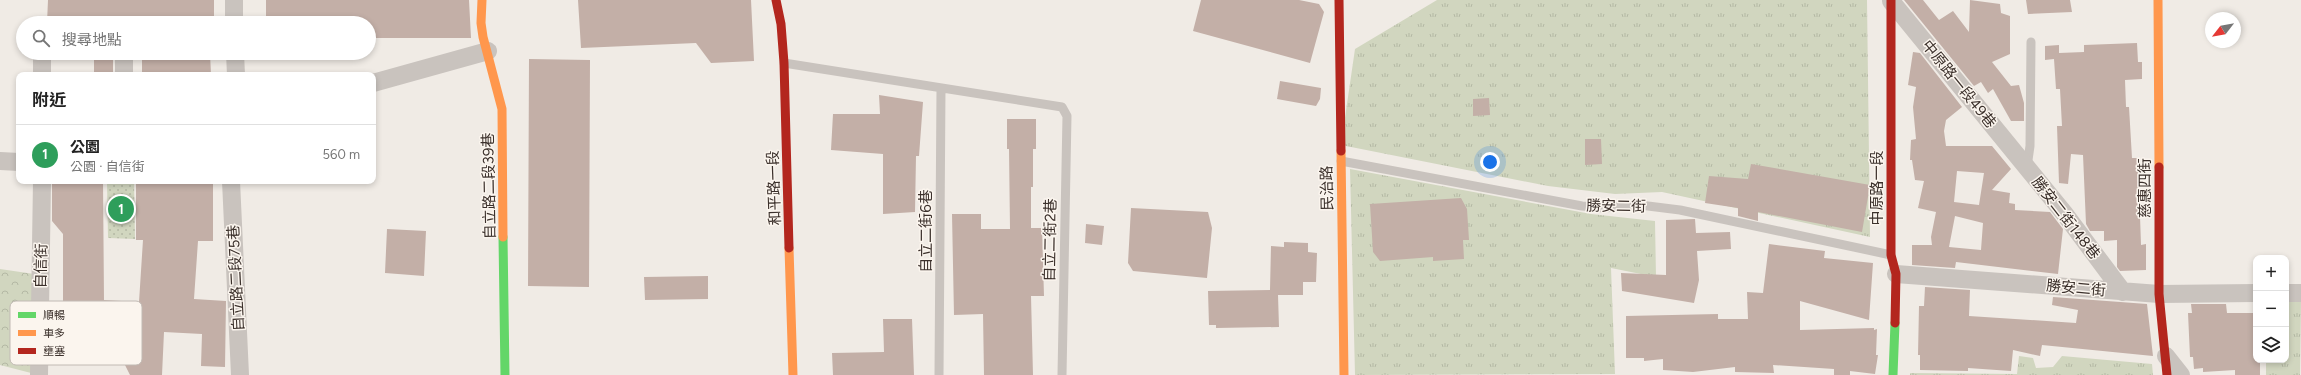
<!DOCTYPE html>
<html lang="zh-TW">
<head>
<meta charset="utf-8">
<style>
	:root { --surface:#fff; --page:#f2f2f2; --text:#222; --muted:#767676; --line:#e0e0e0; --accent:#7a716c }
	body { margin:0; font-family:Figtree,"Noto Sans TC",sans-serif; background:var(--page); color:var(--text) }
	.controls { position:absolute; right:12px; bottom:12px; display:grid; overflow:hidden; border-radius:8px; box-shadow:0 2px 6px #0003 }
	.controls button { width:36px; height:36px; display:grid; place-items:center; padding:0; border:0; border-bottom:1px solid var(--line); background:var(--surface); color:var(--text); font:20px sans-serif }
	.compass { position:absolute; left:2205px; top:12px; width:36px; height:36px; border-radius:50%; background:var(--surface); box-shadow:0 2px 6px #0003; rotate:239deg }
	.you { position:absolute; left:1490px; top:162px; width:14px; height:14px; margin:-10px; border:3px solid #fff; border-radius:50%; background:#1a73e8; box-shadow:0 0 0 6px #1a73e833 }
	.badge { display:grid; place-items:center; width:26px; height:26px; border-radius:50%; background:var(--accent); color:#fff; font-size:13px; font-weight:700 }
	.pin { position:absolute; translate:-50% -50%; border:2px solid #fff; box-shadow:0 1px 4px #0006 }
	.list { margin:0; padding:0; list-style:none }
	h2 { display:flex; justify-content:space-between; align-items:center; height:52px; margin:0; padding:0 16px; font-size:17px }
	h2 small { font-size:13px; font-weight:400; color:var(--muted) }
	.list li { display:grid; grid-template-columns:26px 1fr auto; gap:12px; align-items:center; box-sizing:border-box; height:60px; padding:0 16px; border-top:1px solid var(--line) }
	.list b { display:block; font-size:15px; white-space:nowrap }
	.list p { margin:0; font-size:13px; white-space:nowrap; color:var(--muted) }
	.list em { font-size:13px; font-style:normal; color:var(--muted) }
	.icon { flex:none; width:22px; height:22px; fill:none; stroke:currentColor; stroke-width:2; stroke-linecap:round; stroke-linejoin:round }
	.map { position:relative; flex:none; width:2301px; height:375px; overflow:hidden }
	.search { position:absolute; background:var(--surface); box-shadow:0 2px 6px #0003; left:16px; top:16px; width:360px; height:44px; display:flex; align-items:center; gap:10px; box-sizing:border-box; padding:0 14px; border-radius:22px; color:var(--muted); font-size:15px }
	.panel { position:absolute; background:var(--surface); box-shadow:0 2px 6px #0003; left:16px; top:72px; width:360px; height:112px; border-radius:8px }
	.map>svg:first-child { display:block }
</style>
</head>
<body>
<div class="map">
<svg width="2301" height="375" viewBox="0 0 2301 375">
	<defs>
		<pattern id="grass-tufts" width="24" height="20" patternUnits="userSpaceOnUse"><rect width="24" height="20" fill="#d1d6bf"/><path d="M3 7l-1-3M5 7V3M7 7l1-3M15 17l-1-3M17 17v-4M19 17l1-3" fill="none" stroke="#b4b8a4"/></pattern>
		<pattern id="forest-crowns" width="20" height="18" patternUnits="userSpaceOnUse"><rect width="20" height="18" fill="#d1d6bf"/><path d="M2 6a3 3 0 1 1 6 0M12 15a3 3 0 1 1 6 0" fill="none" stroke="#b4b8a4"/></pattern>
		<pattern id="park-dots" width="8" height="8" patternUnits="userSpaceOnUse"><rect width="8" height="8" fill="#d1d6bf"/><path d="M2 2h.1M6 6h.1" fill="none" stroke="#b4b8a4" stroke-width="1.8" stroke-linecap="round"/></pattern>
	</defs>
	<rect width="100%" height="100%" fill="#f0ebe5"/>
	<path fill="url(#grass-tufts)" d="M1437,0h430l3,237 -208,-45 -47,2 -67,-8 -207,-41 14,-96z
		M1350,169l241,45 64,7 1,56 -45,-9 4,106 -260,1z
		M2286,299h15l-1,76h-34v-15h20z
		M2019,356l14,2 3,10 17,-1 9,-11 90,8 1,11h-243v-2l107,1z"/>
	<path fill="url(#forest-crowns)" d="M0,269l34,5 -3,99 -31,-8z"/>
	<path fill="url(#park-dots)" d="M107,181h27l1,58 -27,-1z"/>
	<path fill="#c3afa7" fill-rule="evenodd" d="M48,0h166v23h-167z
		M266,0h203l2,38h-102v-15h-103z
		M578,0h173l3,61 -43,2 -15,-20 -115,5z
		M1201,0h98l20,4 5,8 -14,51 -117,-32z
		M1904,0h19l16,20 14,-9 16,21 1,-32 30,4 1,9 9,3v38l-18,8 19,24 8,-1 5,18v18h-13l-18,-32 -5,4 -7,-11 -7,4z
		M2026,0h44l2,12 -44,2z
		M2137,43l1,19h4v17l-17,1 1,27h3l3,51h6l3,87 5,-1v26l-26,1 -3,-4v-27l-13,1v-10h-14l-4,-7 -3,-69 -12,-1 -3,30 -9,-1 -2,-57h5l-2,-37h-4l-2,-30 -9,1v-14l14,-1v8l25,-1v-7z
		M1913,52l7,1 42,54 -16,13 -2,11 2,15h46l19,23 -19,21 18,3 -1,10 6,1v6l35,2 13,17 -5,45 -102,-12 -1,6 -43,-3v-20h20l-1,-8 5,-25 -18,-4 6,-27 -9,-1 -3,-20h-2l1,-20 5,-1 -3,-32 3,-20 -8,-2zM1957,171l27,2 -5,32 -25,-3zM1955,216l28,7 -2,27 -32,-3z
		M94,53h19v22h-19z
		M142,53h68l1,22h-69z
		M529,59l61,1 -1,227 -61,-1z
		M1280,81l41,7 -1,11 -4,7 -39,-7z
		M879,95l44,7 -4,54h-3l-1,56 -32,2v-60l-52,-4 2,-36h47z
		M1489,98l1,17 -17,1v-17z
		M1007,119h29v30h-3v38h-2v41h11l2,68h-13l2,79h-49l-1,-61 -29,1 -2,-101h29v15h29l-1,-80h-2z
		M1585,139h16l1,25 -17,1z
		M1751,164l119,21 -8,47 -104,-20v9l-20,-5v-8l-33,-5 4,-27 39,3z
		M52,181h51l1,119 35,2 4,-62h-7v-59h77v60h-15l-4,58 32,2 -1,66 -24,-1 1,-32 -38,-2 -2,43h-32l-5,-10h-4l-6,-10 -7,-2 -25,1 -3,-6 -10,1 -7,-8v-107l-11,-13z
		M1461,198l6,11 2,31h-6l1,19 -31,2v-4l-53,4 -7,-9 -3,-48z
		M1131,208l77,4 4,16 -5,50 -74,-7 -5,-8z
		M1695,219l1,14 34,-1 1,17 -34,2 2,29 -5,23 -72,-12 -1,-18 45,2v-55z
		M1086,224l18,2 -2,19 -17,-2z
		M387,229l39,2 -2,45 -39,-3z
		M1284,242l24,1v9l9,1 -1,29h-13v13h-25l1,32 -63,1v-3h-7l-1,-34 62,-1 1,-44 13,1z
		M1769,244l56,7 -1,7 49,5 -4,57 -69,-19v29l74,-2v2l3,-1 -1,26h2l-3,19 -25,-3v4h-16v-6l-61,-4 1,8 -39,-1v-5l-42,5 -30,-2v-11l-19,2v-3h-18v-42l92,-2v5h30l-1,-27 16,1z
		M708,276v23l-63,1 -1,-23z
		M1925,287l45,3 -1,26 107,7 2,-13 -26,-5 1,-8 94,7 6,52 -111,-11 -2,11 -27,-6 -2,21 -43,-3v3l-48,-1v-15h-2l1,-49h5z
		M2191,304h35l1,9h29v47h4v15h-25v-5l-32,2v-4l-9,1 -1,-12h-3l-2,-44h4z
		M883,319h29l2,56h-81l-1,-22 52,-1z"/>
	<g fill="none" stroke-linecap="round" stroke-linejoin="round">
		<path stroke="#c9c3be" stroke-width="9" d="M784,63l278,44 5,9 -5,259
			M1341,161l241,45 22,2 36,-3 40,5 211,45
			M2027,167l3,-21 1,-104
			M939,375l2,-287"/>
		<path stroke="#c9c3be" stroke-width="18" d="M234,0v23
			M1891,1l173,212 59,79
			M124,53v22
			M235,53l1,22
			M42,75v-22
			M373,83l115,-32
			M0,161l19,1
			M231,181l9,194
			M1896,274l263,20 97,-1
			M2286,293h15
			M2166,356l15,19
			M39,375l3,-194"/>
		<path stroke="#63d668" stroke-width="9" d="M503,237l2,138
			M1893,375l2,-52"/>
		<path stroke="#ff974d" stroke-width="9" d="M482,0l-1,23 2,14 19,72 1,128
			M2158,0l1,167
			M1341,151l3,224
			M789,248l4,127"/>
		<path stroke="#b3261e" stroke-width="9" d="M776,0l5,24 3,39 5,185
			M1339,0l2,151
			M1891,0v255l5,19 -1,49
			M2159,167v127l8,81"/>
	</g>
	<g text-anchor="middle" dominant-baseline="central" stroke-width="3" stroke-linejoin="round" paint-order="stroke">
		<g font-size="15" fill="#3b302b" stroke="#fbf5ee">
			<text transform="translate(1959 84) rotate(51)">中原路一段49巷</text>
			<text transform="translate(489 186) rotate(-91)">自立路二段39巷</text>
			<text transform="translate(774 188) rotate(-92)">和平路一段</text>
			<text transform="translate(1327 188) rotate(-91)">民治路</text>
			<text transform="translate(1877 188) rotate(-90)">中原路一段</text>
			<text transform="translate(2145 188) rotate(-90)">慈惠四街</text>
			<text transform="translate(1616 206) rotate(1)">勝安二街</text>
			<text transform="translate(2066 218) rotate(52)">勝安二街148巷</text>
			<text transform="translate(926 231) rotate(-90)">自立二街6巷</text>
			<text transform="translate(1050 240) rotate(-89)">自立二街2巷</text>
			<text transform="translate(41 266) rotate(-89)">自信街</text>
			<text transform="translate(236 278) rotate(-93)">自立路二段75巷</text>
			<text transform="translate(2076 288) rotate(5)">勝安二街</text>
		</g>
	</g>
	<rect x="10" y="301" width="132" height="64" rx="6" fill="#fbf5ee" stroke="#c1bab4" stroke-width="1"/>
	<rect x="18" y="312" width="18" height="6" fill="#63d668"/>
	<rect x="18" y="330" width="18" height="6" fill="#ff974d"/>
	<rect x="18" y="348" width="18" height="6" fill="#b3261e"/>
	<g font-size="11" fill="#3b302b">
		<text x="43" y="319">順暢</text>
		<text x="43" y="337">車多</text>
		<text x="43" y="355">壅塞</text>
	</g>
</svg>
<div class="controls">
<button>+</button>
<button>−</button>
<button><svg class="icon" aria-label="layers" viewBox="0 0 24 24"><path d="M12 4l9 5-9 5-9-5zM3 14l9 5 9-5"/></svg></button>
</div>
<svg class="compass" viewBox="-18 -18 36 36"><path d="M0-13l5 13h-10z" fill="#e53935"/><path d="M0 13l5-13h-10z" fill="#767676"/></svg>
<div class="you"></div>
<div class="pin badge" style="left:121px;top:209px;background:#2e9e5b">1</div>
<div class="search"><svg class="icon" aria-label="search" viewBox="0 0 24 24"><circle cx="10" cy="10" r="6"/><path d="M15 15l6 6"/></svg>搜尋地點</div>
<section class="panel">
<h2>附近<small></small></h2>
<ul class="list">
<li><span class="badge" style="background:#2e9e5b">1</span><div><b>公園</b><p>公園 · 自信街</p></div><em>560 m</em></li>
</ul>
</section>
</div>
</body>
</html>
